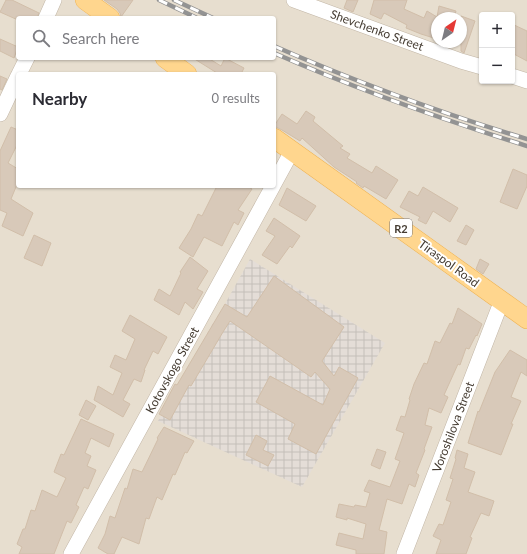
<!DOCTYPE html>
<html lang="en">
<head>
<meta charset="utf-8">
<style>
	:root { --surface:#fff; --page:#f2f2f3; --text:#2b2b33; --muted:#7c7c81; --line:#e1e1e2 }
	body { margin:0; font-family:Lato,sans-serif; background:var(--page); color:var(--text) }
	.controls { position:absolute; right:12px; top:12px; display:grid; overflow:hidden; border-radius:4px; box-shadow:0 1px 3px #0004 }
	.controls button { width:36px; height:36px; display:grid; place-items:center; padding:0; border:0; border-bottom:1px solid var(--line); background:var(--surface); color:var(--text); font:20px sans-serif }
	.compass { position:absolute; left:431px; top:12px; width:36px; height:36px; border-radius:50%; background:var(--surface); box-shadow:0 1px 3px #0004; rotate:35deg }
	.list { margin:0; padding:0; list-style:none }
	h2 { display:flex; justify-content:space-between; align-items:center; height:52px; margin:0; padding:0 16px; font-size:17px }
	h2 small { font-size:13px; font-weight:400; color:var(--muted) }
	.icon { flex:none; width:22px; height:22px; fill:none; stroke:currentColor; stroke-width:2; stroke-linecap:round; stroke-linejoin:round }
	.map { position:relative; flex:none; width:527px; height:554px; overflow:hidden }
	.search { position:absolute; background:var(--surface); box-shadow:0 1px 3px #0004; left:16px; top:16px; width:260px; height:44px; display:flex; align-items:center; gap:10px; box-sizing:border-box; padding:0 14px; border-radius:4px; color:var(--muted); font-size:15px }
	.panel { position:absolute; background:var(--surface); box-shadow:0 1px 3px #0004; left:16px; top:72px; width:260px; height:116px; border-radius:4px }
	.map>svg:first-child { display:block }
</style>
</head>
<body>
<div class="map">
<svg width="527" height="554" viewBox="0 0 527 554">
	<defs>
		<pattern id="industrial-grid" width="8" height="8" patternUnits="userSpaceOnUse"><rect width="8" height="8" fill="#e4ddd7"/><path d="M0 4h8M4 0v8" fill="none" stroke="#c5bfb9"/></pattern>
	</defs>
	<rect width="100%" height="100%" fill="#f3ece2"/>
	<path fill="#e7decf" fill-rule="evenodd" d="M0,0h527v554h-527zM482,15h30v66h-30zM18,18h256v40h-256zM437,18h24v24h-24zM18,74h256v112h-256z"/>
	<path fill="url(#industrial-grid)" d="M250,259l135,84 -83,144 -144,-66 54,-96 13,-21z"/>
	<path fill="#d8c9b9" stroke="#d1bea9" d="M6,0h6l27,13 -2,5h-19v2l-18,-8z
		M104,0h29l-12,17 -1,-4 -3,-4z
		M347,0h11l-5,12 -9,-4z
		M374,0h33l-3,9 20,9 3,-7 10,6 2,-11 17,5 -2,7h-17v21l-16,-5 -15,-6 1,-3 -23,-12 -3,6 -11,-5z
		M461,16l14,5 -11,32 -3,-2z
		M512,24l15,7v30l-15,-8z
		M0,39l18,8 -4,11 -14,-7z
		M193,58h15l13,8 4,-8 19,10 -3,6h-25l1,-1z
		M0,76l7,3 -5,11 -2,-1z
		M306,111l9,6 -2,4 30,25 -3,2 10,6 -3,4 25,15 4,-7 22,14 -12,19 -22,-13 -1,2 -7,-5 1,-1 -23,-15 -32,-29 -2,3 -18,-11 -8,-4 8,-12 15,10z
		M11,127l7,3v13l-10,20 10,6v13l-7,17 22,14 -10,23 -21,-10 5,-13 -7,-3v-59z
		M513,169l14,6v11l-10,23 -17,-7z
		M217,186h30l5,3 -14,21 6,3 -6,12 -4,-3 -12,24 -18,-9 -11,20 -14,-9 12,-19 7,-15 4,2z
		M423,187l35,21 -8,14 -17,-11 -7,13 -8,-4 2,-3 -20,-10 9,-16 9,5z
		M287,188l29,18 -10,15 -27,-16z
		M274,218l26,18 -8,12 -2,-2 -13,18 -15,-9 13,-19 -9,-5z
		M466,225l8,5 -8,15 -9,-4z
		M34,235l17,8 -9,23 -18,-8z
		M190,257l18,14 -11,18 6,3 -10,17 -8,-7 -6,13 -25,-15 5,-11 11,7 11,-23 -1,-1z
		M480,259l9,5 -6,10 -7,-5z
		M274,276l70,51 -22,34 12,15 5,-9 19,11 -42,76 -28,-15 7,-15 -39,-22 14,-26 53,29 7,-16 -15,-17 -4,5 -81,-56 -7,11 -32,54 -2,-1 -19,35 -11,-6 16,-30 2,1 48,-81 22,13z
		M458,308l24,16 -5,12 -1,-1 -7,14 -3,-1 -6,17 -2,-1 -14,31 4,2 -7,16 -12,-5 -4,17 7,2 -8,22 1,1 -9,23 3,2 -4,12 -6,-3 -7,20 -15,-5 -8,31 8,2 -3,22h-28v-4l-20,-5 3,-12 24,6 3,-15 -19,-6v2l-11,-3 3,-13 15,3 1,-2 11,2 4,-14 -6,-2 5,-11 21,7 10,-26 -5,-2 9,-26 -8,-3 5,-14 4,1 5,-17 -1,-1 5,-15 10,-21 3,1 8,-23 5,2 10,-20 2,1z
		M130,315l37,22 -9,17 -5,-3 -9,19h1l-4,12 -7,-3 -11,21 7,4 -7,13 -29,-17 4,-14 15,9 9,-22 -12,-6 5,-12 11,5 9,-21 -13,-8z
		M510,350l17,10v16l-6,-4 -10,25 10,4 -10,23h2l-12,31 -33,-12 10,-32 1,1 16,-40z
		M86,400l10,6 -8,14 -9,-5z
		M81,419l33,15 -5,13 -18,-9 -6,15 6,3 -4,10 9,4 -8,19 -4,-2 -8,18 3,2 -8,16 -4,-2 -13,33h-35l3,-7 -5,-3 6,-15h2l6,-19 4,1 7,-21 15,7 9,-19 -12,-6 7,-18 3,1z
		M164,427l30,14 -7,12 -2,-1 -10,23 -2,-1 -11,26 -5,-3 -8,22 -3,-1 -7,26 -17,-7 -8,17h-6l-10,-6 7,-14 5,-18 5,2 10,-30 2,1 6,-20 9,3 16,-33 -1,-1z
		M256,435l11,6 -4,9 11,5 -6,11 -22,-11z
		M377,449l9,3 -6,17 -9,-4z
		M457,450l11,4 -4,14 11,4 -7,20 26,9 -5,15 -8,-3 -11,24 2,1 -6,16h-30l5,-14 -8,-4 6,-12 4,1 8,-23 -5,-2 7,-21 -3,-1 6,-19 -1,-1z"/>
	<g fill="none" stroke-linecap="round" stroke-linejoin="round">
		<g stroke="#c2b6a6" stroke-width="16">
			<path id="minor" d="M294,0l167,61 21,6
				M46,18l8,-18
				M19,74l8,-16
				M512,76l15,5
				M0,114l18,-38
				M274,184l18,-33
				M71,554l202,-368
				M404,554l98,-254"/>
		</g>
		<g stroke="#efb353" stroke-width="20">
			<path id="major" d="M85,0l25,18
				M165,58l22,16
				M274,138l253,181"/>
		</g>
		<use href="#minor" stroke="#fff" stroke-width="15"/>
		<use href="#major" stroke="#ffd68e" stroke-width="19"/>
		<g stroke="#939393" stroke-width="4.5">
			<path id="rail" d="M159,0l38,18
				M174,0l39,18
				M274,46c82,36 167,67 253,93
				M274,53c82,36 167,66 253,93"/>
		</g>
		<use href="#rail" stroke="#fff" stroke-width="3" stroke-dasharray="9" stroke-linecap="butt"/>
	</g>
	<g text-anchor="middle" dominant-baseline="central" stroke-width="4" stroke-linejoin="round" paint-order="stroke">
		<rect fill="#fff" stroke="#7d7670" stroke-width="1" x="390" y="219" width="22" height="18" rx="3"/>
		<g font-size="11" font-weight="bold" fill="#453c32">
			<text x="401" y="228">R2</text>
		</g>
		<g font-size="12" fill="#453c32" stroke="#fff">
			<text transform="translate(377 30) rotate(20)">Shevchenko Street</text>
			<text transform="translate(449 263) rotate(36)">Tiraspol Road</text>
			<text transform="translate(172 370) rotate(-61)">Kotovskogo Street</text>
			<text transform="translate(453 427) rotate(-69)">Voroshilova Street</text>
		</g>
	</g>
</svg>
<div class="controls">
<button>+</button>
<button>−</button>
</div>
<svg class="compass" viewBox="-18 -18 36 36"><path d="M0-13l5 13h-10z" fill="#e53935"/><path d="M0 13l5-13h-10z" fill="#7c7c81"/></svg>
<div class="search"><svg class="icon" aria-label="search" viewBox="0 0 24 24"><circle cx="10" cy="10" r="6"/><path d="M15 15l6 6"/></svg>Search here</div>
<section class="panel">
<h2>Nearby<small>0 results</small></h2>
<ul class="list">
</ul>
</section>
</div>
</body>
</html>
